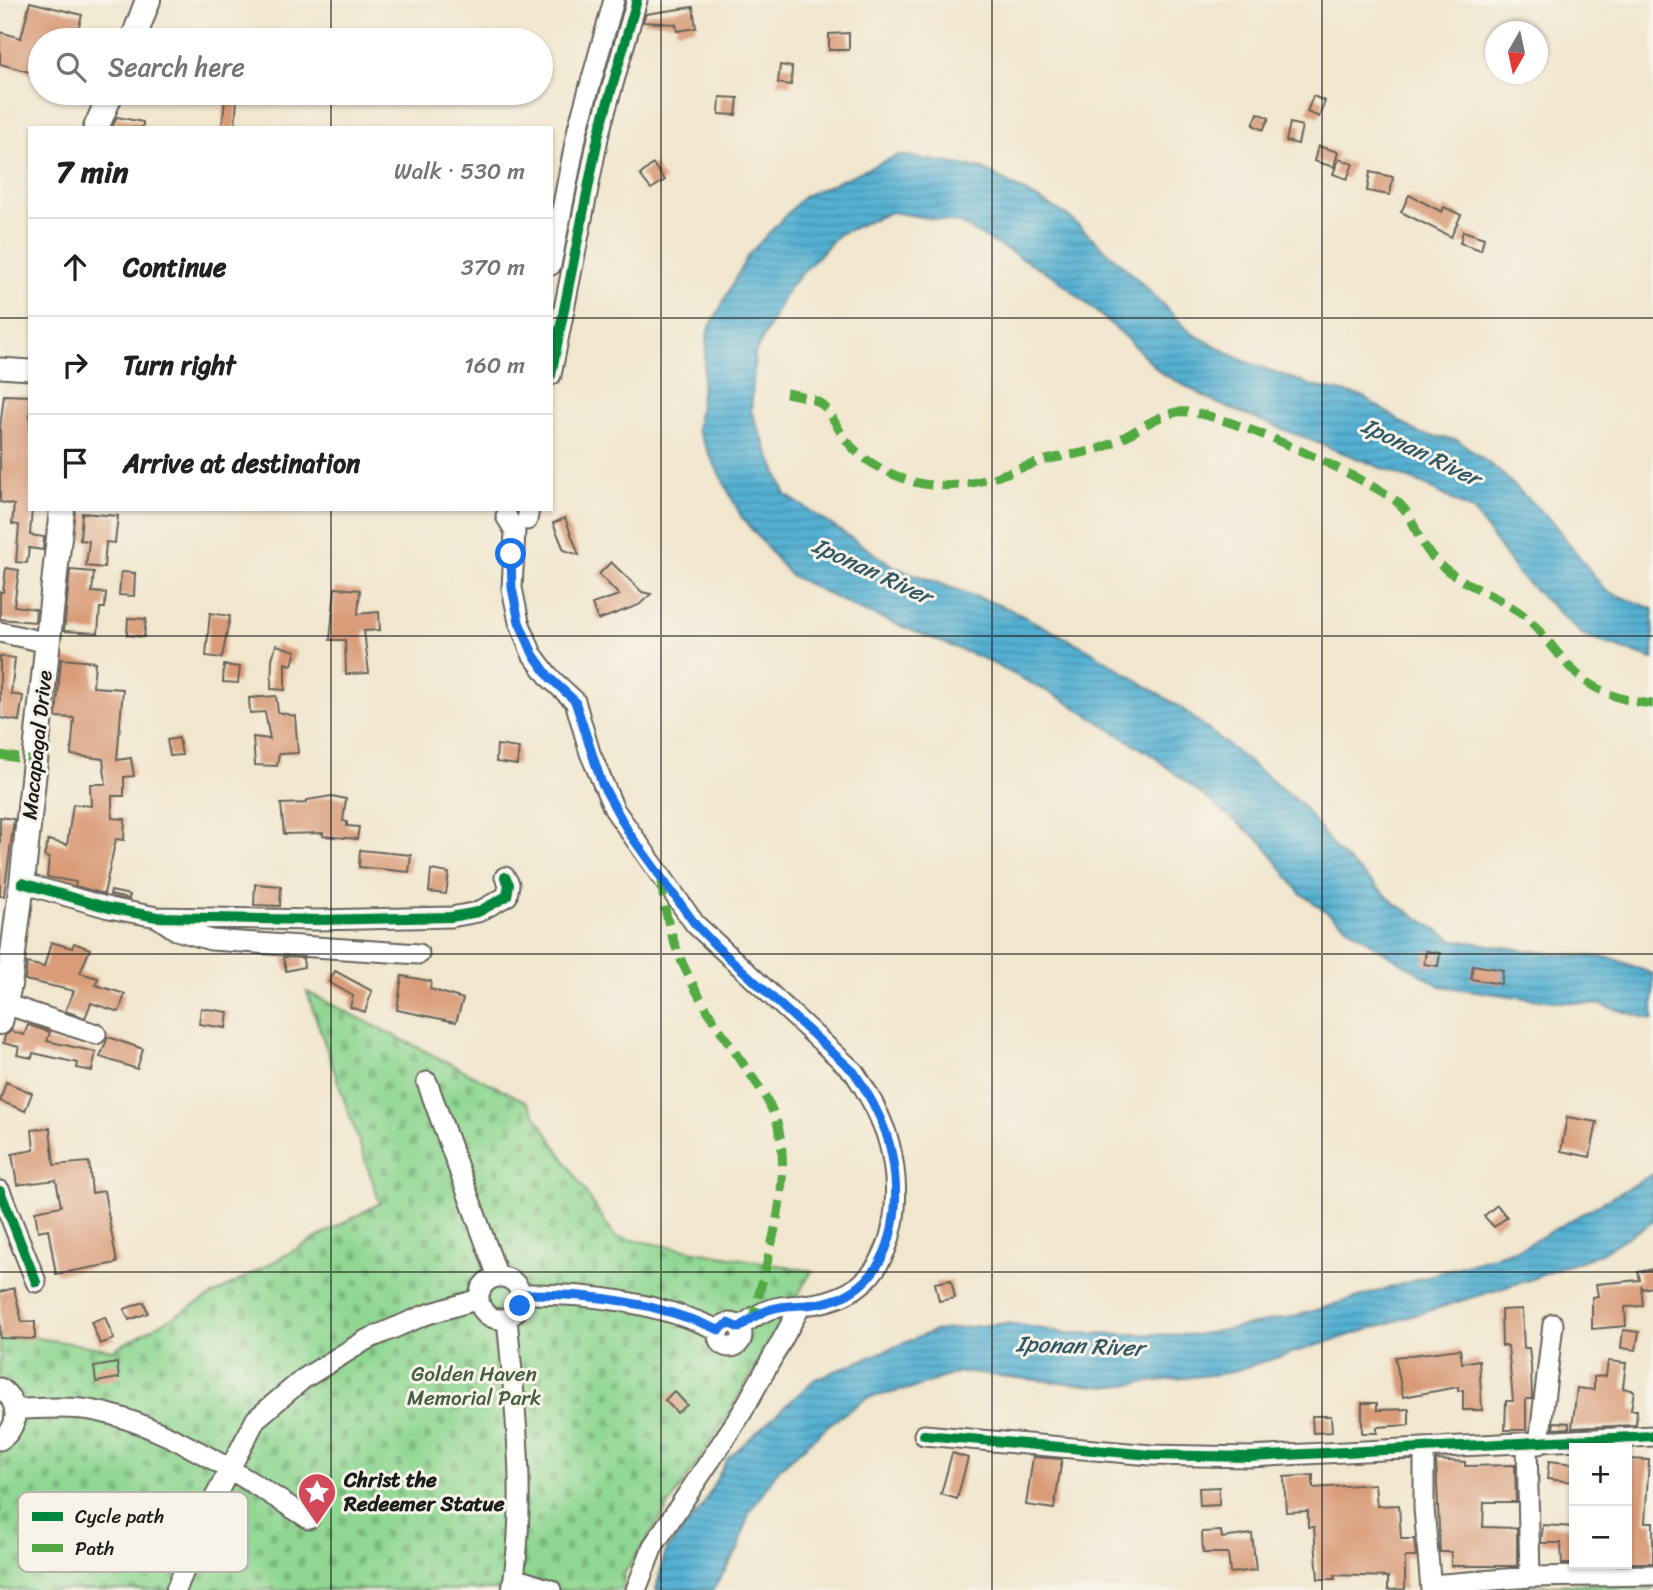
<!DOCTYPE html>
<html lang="en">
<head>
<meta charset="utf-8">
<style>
	:root { --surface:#fff; --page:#f6f6f6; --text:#202124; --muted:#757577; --line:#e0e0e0 }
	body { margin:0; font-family:Sriracha,sans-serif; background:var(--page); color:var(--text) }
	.controls { position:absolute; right:21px; bottom:21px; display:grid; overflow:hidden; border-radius:0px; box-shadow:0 2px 5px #0004 }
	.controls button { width:63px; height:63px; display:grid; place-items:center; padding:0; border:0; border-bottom:2px solid var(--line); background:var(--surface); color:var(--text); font:35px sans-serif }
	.compass { position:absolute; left:1485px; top:21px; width:63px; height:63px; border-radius:50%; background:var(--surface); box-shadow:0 2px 5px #0004; rotate:189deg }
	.stop { position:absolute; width:21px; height:21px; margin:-16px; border:5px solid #1a73e8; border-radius:50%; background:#fff }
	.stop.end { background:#1a73e8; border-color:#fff; box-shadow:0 2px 7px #0008 }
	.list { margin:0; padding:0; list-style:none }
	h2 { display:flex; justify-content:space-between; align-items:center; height:91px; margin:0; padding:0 28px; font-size:30px }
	h2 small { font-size:23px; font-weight:400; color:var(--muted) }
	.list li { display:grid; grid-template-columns:46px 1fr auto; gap:21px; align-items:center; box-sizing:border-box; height:98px; padding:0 28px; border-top:2px solid var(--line) }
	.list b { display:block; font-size:26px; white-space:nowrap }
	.list em { font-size:23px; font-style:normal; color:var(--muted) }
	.icon { flex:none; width:38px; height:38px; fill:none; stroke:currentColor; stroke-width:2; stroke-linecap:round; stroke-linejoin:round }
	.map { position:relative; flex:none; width:1653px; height:1590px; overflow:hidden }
	.search { position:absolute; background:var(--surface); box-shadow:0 2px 5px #0004; left:28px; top:28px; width:525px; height:77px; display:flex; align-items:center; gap:18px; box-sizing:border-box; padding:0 24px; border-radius:38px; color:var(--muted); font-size:26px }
	.panel { position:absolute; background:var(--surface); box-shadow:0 2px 5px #0004; left:28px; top:126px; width:525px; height:385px; border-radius:0px }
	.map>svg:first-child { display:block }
</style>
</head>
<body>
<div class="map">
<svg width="1653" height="1590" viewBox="0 0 1653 1590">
	<defs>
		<pattern id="cemetery-stones" width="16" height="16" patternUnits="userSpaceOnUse" patternTransform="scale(1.75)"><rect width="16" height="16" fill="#8fd792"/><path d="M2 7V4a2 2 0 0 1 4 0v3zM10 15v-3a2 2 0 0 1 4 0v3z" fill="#7bb87d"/></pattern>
		<pattern id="park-crowns" width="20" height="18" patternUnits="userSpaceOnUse" patternTransform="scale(1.75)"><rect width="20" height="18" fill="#8fd792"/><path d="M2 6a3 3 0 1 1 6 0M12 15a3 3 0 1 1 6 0" fill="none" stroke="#7bb87d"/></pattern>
		<pattern id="water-rules" width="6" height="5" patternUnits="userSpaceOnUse" patternTransform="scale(1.75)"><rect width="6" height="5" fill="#55b1d3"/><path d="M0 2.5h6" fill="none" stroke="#468faa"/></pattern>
	</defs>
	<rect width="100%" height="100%" fill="#f7f3e8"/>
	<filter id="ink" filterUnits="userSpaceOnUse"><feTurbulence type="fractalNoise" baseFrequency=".0143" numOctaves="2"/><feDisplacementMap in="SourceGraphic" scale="14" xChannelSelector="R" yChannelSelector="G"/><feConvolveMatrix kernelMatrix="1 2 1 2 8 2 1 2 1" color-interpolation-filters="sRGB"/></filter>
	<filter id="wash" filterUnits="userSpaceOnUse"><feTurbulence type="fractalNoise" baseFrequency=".00686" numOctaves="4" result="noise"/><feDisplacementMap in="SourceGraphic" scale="28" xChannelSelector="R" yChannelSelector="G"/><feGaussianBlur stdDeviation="1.57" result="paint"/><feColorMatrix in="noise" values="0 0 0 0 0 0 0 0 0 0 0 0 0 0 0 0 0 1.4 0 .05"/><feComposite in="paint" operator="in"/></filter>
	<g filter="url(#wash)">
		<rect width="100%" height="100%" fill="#f1e6ce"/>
		<path fill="url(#cemetery-stones)" stroke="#567a57" stroke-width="2" d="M307,992l220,110 88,135 197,34 -89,152 -99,151 -1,16h-623v-258l113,18 267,-147z"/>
		<path fill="url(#park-crowns)" stroke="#567a57" stroke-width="2" d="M1653,1581v9h-201z"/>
		<path fill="url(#water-rules)" stroke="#386678" stroke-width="2" d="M899,155l82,13 86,47 65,59 59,59 51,27 71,26 49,10 58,38 38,6 42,32 53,51 53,68 47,18v50l-69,-23 -65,-61 -46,-64 -48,-26 -206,-81 -58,-31 -36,-37 -70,-59 -96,-54 -68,-11 -52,22 -49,52 -35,67 -4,58 35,84 111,73 108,39 81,41 94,59 121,97 36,47 59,53 58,36 85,12 73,6 41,16v46l-52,-15 -69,-6 -92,-13 -64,-39 -77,-55 -36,-49 -110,-87 -91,-57 -78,-40 -126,-50 -68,-34 -48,-57 -45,-88 11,-99 40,-76 56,-59z
			M1653,1174v48l-54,32 -70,26 -302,93 -121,14 -147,-15 -45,16 -47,10 -36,25 -52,46 -30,44 -10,35 -26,42h-57l10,-40 35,-41 26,-50 88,-80 119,-48 73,-8 60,10 129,2 100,-19 225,-68z"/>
		<g id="blocks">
			<path fill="#d99b78" d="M30,2l52,13 -7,25h-35v35l-40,-11v-32l21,6z
				M693,7l3,21 -19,3 -1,-7 -33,-2 3,-8z
				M849,33v17h-20v-16z
				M780,65l12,2 -1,18 -13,-2z
				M1313,96l12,5 -6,16 -12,-5z
				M720,97l18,1 -2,17 -17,-1z
				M225,99l12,1 -2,28h-13z
				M1258,113l11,5 -6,12 -10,-5z
				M117,117l26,5v6h-31z
				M1290,123l12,3 -4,18 -12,-3z
				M1318,146l20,6 -4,15 -20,-6z
				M1339,159l14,5 -6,15 -14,-5z
				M653,164l12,16 -14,9 -11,-14z
				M1370,172l23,5 -3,18 -23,-4z
				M1409,195l33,17 2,-5 17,8 -10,22 -50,-25z
				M1463,231l21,7 -3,12 -21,-7z
				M4,395l26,1v113h2l-2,26 14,2 -1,13 -14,-2 -2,15 -11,-1 3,-37 -7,-1 2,-19 -14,-3v-74z
				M82,513l36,3 -3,27 -9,-1 -2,26 -18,-2 3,-25 -9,-1z
				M565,518l14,37 -15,-5 -11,-27z
				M611,562l31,30 9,2 -12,11 -41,15 -6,-16 27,-9 -20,-21z
				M6,568l13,2 -5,36 22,3 -1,13 -35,-3v-27h3z
				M70,570l24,2 -2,20 14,1 -1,15h-5l-2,25 -34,-2z
				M121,572l14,1 -1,23 -15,-1z
				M335,588l25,2 -2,24 21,-2 1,18 -16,1 5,42 -23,1 -1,-34h-15z
				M210,613l20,3 -8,42 -16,-2z
				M128,618l18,1 -2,18 -17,-2z
				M276,645l20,6 -4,14 -7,-2v27l-14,-1 1,-30z
				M0,656l15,2 -4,36 12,2 -4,25 -19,-3z
				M61,659l34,3 -2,25 30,2 -6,71 14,-2 3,18 -10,1v19h-12v22l13,1 -1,21 -8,-1 -12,55 -29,-8 1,-4 -29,-5 2,-19 -5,-2 4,-16 19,5 6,-41 18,2 -1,-22h16l-3,-25 -32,-4 3,-37 -18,-1z
				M224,665l16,2 -2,16 -15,-1z
				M276,696l2,16 17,4 3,37 -19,1 -2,12 -22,-1 -2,-28 17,2 -5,-27 -15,1 -1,-15z
				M179,738l3,17 -12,1 -3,-16z
				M497,745l22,3 -2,17 -21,-3z
				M332,796l14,3 -3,22 4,1v4l12,1 -2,12 -34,-3v-3l-39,1 -3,-30 26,-1v-3z
				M0,817l14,2 -10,77h-4z
				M360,850l51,5 -2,17 -50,-5z
				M431,870l18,3 -3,21 -17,-2z
				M255,884l26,2 -1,20 -26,-1z
				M111,891l19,4 -1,4 -19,-4z
				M51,942l21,6 2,-5 16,6 -10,24 18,5 -2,7 29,9 -6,18 -28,-9 -6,15 -20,-7 9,-20 -49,-11 2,-17 17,4z
				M1426,951l14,2 -2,13 -14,-2z
				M283,957l20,1 1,9 -18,4z
				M1473,965l30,5 -2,14 -30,-5z
				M335,971l37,20 -7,21 -15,-5 3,-11 -24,-14z
				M402,976l29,5 -1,8 33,10 -7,23 -59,-12z
				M201,1008l27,4 -2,16 -27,-4z
				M28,1025l22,7 -3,9 49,11 -4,19 -15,-3 1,-5 -45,-10 -1,5 -15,-3 2,-8 -16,-4 2,-7 6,-5 13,4z
				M108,1037l35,12 -6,20 -37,-12z
				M6,1082l26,11 -7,18 -25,-10z
				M1567,1117l30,5 -7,35 -29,-6z
				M50,1128l4,37 35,-3 3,31 12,-2 13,72 -61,11 -8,-45 -10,2 -3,-20 26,-5 -5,-26 -39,5 -5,-31 22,-4 -2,-20z
				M1497,1205l10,12 -13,10 -10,-11z
				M1653,1269v18l-11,2 -1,-4 2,21 -18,1 1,19 -34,3v-32l6,-1 -2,-12 44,-4 -2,-8z
				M951,1280l4,18 -16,3 -4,-18z
				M14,1288l8,34h13v17l-35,-1v-46z
				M144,1302l4,11 -19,7 -5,-11z
				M1522,1309l2,39h5l2,17 1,34h-6v31h-21l1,-29h7l-5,-55h-6l-1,-36z
				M105,1317l9,22 -14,5 -9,-22z
				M1623,1330l16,2 -3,18 -15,-2z
				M1460,1349l2,14 17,-3 3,50h-19v-20l-5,1v-4l-55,10 -8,-40z
				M1608,1361l18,2 -3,25 11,3 -3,19h6l-1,15 -64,3 5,-40 17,2v-13l12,-1z
				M117,1363l2,15 -23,4 -2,-15z
				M674,1391l13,14 -10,8 -12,-13z
				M1362,1403h15v7l32,-1v16l-32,2v6h-15z
				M1312,1416h19l1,16 -19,1z
				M1554,1422l15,1v5l-16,1z
				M952,1453l16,5 -11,41 -16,-5z
				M1033,1457l29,2 -8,50 -28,-4z
				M1627,1459l22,1 -4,62h8v41h-26z
				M1436,1460l29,2v4l50,-1 1,37h-32l-1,25 34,1v38h-66v-14h-11z
				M1549,1461l25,3v18l-27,-3z
				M1313,1475v13l62,-4 2,22 22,-1 2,34h13l2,18h-11v32l-17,1v-13l-54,-2 1,4h-17l-4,-52h-6v-16l-22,1 -2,-35z
				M1219,1487v18l-19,1 -1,-18z
				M1543,1525l31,2v37h-12l-1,-21h-20z
				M1221,1531l1,7 30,-4 4,36 -26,3 -2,-20h-25l-1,-21z"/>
		</g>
	</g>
	<g filter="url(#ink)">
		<use href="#blocks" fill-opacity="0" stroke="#67635a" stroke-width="2"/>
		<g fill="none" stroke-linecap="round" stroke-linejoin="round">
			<g stroke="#67635a" stroke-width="23">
				<path id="minor" d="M551,265l27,-137 36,-128
					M0,368l30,2
					M551,375l48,-242 38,-133
					M506,516l9,15 -3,57 7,34 13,32 18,24 25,23 15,52 24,56 81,115 159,148c13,19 24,39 32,61 18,54 15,140 -47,164 -43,17 -58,-4 -100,31
					M527,520l2,-11
					M0,632l48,11
					M22,883l87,25 48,9 160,3 134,-3 27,-5 29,-16 2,-12 -4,-7
					M157,917l19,13 35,10 208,14
					M5,1004l91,30
					M427,1082l71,195
					M0,1191l36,91
					M479 1298a21 21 0 1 1 42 0a21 21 0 1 1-42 0Z
					M521,1294c69,-1 134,8 198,36
					M507,1318c8,89 20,183 5,272
					M718 1335a12 12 0 1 1 24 0a12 12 0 1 1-24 0Z
					M0,1388c20,13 20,40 0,52
					M15,1409c24,0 51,-3 75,1 70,11 159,70 219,109
					M924,1435l227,20 98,2 404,-21
					M1527,1444l3,133
					M1539,1444l14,-120
					M1424,1448v60l7,82
					M514,1578l37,12
					M1431,1585l99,-8 123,-2
					M176,1590l37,-89 43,-82 47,-40 63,-39 59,-25 54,-16
					M636,1590l17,-44 88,-132 61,-110"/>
			</g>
			<g stroke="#67635a" stroke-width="28">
				<path id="major" d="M133,40l15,-40
					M96,128l15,-35
					M0,1022l9,-37 13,-102 40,-374"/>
			</g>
			<use href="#minor" stroke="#fff" stroke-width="19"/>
			<use href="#major" stroke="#fff" stroke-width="24"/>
			<path stroke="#52a943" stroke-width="9" stroke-dasharray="18 9" stroke-linecap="butt" d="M786,393c54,9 37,21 65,53 18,20 55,37 80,39 41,4 71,-11 108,-23 22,-7 45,-7 67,-16 24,-9 45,-29 71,-34 37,-6 181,63 215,86 22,14 22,37 38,56 22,28 64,39 92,60 25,20 41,52 66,69 20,13 42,19 65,21
				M0,755l35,6
				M662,880c2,67 42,128 80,182 14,21 29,39 36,64 15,60 -11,131 -24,189"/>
			<g stroke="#f7f3e8" stroke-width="15">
				<path id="cycleway" d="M551,375l48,-242 38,-133
					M22,883l87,25 48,9 160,3 134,-3 27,-5 29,-16 2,-12 -4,-7
					M0,1191l36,91
					M924,1435l227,20 98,2 404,-21"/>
			</g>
			<use href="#cycleway" stroke="#00873e" stroke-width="10"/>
		</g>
	</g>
	<g fill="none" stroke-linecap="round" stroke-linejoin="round" filter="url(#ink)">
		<path stroke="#1a73e8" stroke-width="9" d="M511,554l1,34 7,34 14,32 17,24 25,23 27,83 27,49 66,91 21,22 138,126c13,19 24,39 32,61 18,54 15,140 -47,165 -43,16 -58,-5 -100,30l-11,-5 -9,7c-64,-28 -129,-37 -198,-36l-1,12"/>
	</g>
	<path fill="none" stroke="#1c1c1c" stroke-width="2" stroke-opacity="0.55" d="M331,0v40M661,0v1590M992,0v1590M1322,0v1590M331,93v35M0,318h30M551,318h1102M331,509v1081M0,636h1653M0,954h1653M0,1272h1653"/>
	<defs>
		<g id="sight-pin" transform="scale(2.0125)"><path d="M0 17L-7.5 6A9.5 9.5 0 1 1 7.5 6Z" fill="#d1495b" stroke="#f7f3e8"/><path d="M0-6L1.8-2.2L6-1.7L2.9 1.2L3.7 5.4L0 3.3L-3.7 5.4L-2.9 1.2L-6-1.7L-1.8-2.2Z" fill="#fff"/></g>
	</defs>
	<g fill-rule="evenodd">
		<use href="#sight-pin" x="317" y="1492"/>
	</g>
	<g text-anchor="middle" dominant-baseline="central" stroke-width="6" stroke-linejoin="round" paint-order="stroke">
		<g font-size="21" fill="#1c1c1c" stroke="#f7f3e8">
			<text transform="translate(37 745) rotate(-84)">Macapagal Drive</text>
		</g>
		<g font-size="21" fill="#445d45" stroke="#f7f3e8">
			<text x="474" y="1374">Golden Haven<tspan x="474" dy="24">Memorial Park</tspan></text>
		</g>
		<g font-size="21" font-weight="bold" fill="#1c1c1c" stroke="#f7f3e8" text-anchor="start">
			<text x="344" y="1480">Christ the<tspan x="344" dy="24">Redeemer Statue</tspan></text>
		</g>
		<g font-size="23" font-style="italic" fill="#335865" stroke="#f7f3e8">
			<text transform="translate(1421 452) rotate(26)">Iponan River</text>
			<text transform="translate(872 571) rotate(25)">Iponan River</text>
			<text transform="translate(1080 1346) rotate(2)">Iponan River</text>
		</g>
	</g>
	<rect x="18" y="1492" width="230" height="80" rx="10" fill="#f7f3e8" stroke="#b5b2ab" stroke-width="2"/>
	<rect x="32" y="1512" width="31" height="9" fill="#00873e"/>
	<rect x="32" y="1544" width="31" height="8" fill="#52a943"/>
	<g font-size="19" fill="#1c1c1c">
		<text x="75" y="1523">Cycle path</text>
		<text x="75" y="1555">Path</text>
	</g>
</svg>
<div class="controls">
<button>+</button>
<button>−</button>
</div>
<svg class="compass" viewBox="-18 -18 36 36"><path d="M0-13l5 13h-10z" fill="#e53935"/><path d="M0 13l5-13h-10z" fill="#757577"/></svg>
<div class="stop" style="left:511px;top:554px"></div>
<div class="stop end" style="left:520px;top:1306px"></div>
<div class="search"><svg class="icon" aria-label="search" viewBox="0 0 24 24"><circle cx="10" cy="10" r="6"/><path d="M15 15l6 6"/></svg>Search here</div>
<section class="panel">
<h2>7 min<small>Walk · 530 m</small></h2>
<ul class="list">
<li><svg class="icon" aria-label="ahead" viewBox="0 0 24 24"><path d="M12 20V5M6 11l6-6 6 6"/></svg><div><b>Continue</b></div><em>370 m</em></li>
<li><svg class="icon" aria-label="right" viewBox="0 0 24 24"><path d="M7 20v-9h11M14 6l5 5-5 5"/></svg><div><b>Turn right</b></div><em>160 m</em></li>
<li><svg class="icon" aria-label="arrive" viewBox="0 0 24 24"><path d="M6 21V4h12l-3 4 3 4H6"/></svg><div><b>Arrive at destination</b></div></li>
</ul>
</section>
</div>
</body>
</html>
